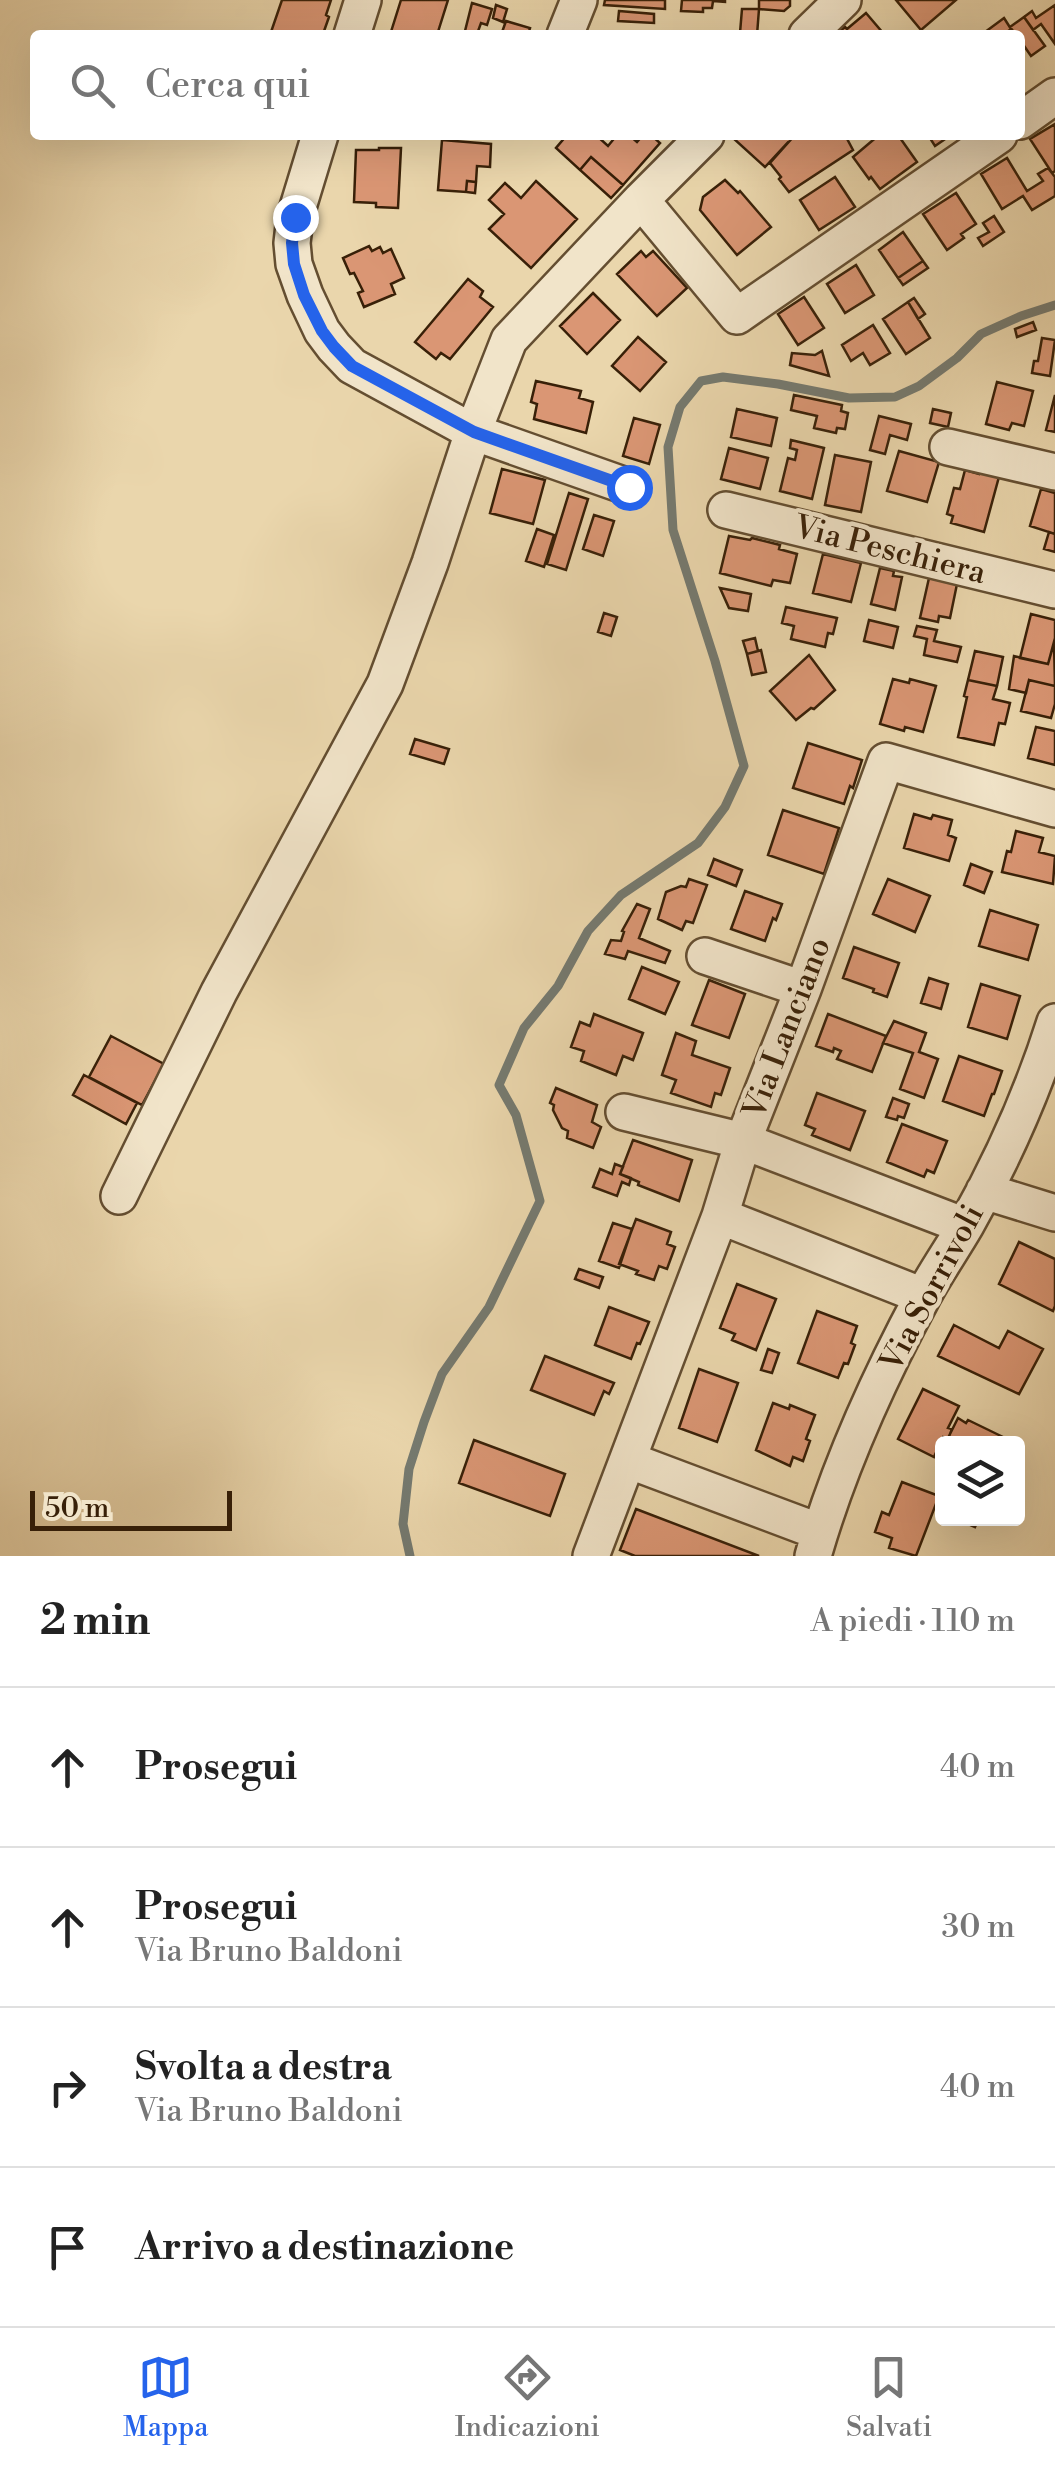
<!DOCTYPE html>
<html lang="it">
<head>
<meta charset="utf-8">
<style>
	:root { --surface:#fff; --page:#f2f2f2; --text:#222; --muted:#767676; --line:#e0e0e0; --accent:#2563eb }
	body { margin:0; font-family:"Libre Bodoni",serif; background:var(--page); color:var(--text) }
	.controls { position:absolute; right:30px; bottom:30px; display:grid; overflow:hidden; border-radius:10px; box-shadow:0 10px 40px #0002 }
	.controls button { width:90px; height:90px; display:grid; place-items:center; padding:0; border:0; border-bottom:2px solid var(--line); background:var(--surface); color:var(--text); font:50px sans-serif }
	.scale { position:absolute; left:30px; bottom:25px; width:202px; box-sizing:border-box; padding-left:10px; border:5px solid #382008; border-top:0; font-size:28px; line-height:35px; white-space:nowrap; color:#382008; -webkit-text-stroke:8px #f1e4c9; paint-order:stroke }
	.stop { position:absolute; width:30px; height:30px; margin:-22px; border:8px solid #2563eb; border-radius:50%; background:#fff }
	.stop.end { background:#2563eb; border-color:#fff; box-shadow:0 2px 10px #0008 }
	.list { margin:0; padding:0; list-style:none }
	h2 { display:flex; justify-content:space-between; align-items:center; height:130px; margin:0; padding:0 40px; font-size:42px }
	h2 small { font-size:32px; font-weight:400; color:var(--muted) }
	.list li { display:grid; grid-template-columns:65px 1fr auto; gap:30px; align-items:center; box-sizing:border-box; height:160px; padding:0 40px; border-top:2px solid var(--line) }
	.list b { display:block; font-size:38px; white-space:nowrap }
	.list p { margin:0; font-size:32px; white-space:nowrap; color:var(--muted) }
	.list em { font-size:32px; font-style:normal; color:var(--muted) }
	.icon { flex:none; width:55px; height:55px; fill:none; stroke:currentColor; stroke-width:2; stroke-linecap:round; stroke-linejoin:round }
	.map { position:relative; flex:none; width:1055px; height:1556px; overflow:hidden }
	.search { position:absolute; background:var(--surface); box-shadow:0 10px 40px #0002; left:30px; right:30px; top:30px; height:110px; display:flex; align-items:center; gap:25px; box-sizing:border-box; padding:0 35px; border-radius:10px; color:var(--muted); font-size:38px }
	.sheet { height:770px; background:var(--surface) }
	nav { display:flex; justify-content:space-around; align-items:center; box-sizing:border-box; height:140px; border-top:2px solid var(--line); background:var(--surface); font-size:28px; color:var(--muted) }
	nav a { display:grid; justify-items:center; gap:5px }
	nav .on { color:var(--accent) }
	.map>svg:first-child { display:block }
</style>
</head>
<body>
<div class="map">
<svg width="1055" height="1556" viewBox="0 0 1055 1556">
	<rect width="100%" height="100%" fill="#ead6ac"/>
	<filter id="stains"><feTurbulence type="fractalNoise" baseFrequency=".002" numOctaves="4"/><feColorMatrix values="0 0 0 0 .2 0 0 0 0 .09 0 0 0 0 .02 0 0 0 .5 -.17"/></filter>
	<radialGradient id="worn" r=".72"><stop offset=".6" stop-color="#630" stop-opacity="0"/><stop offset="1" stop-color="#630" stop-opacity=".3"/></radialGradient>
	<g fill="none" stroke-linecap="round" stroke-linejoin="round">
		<path stroke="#757a70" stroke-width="9" d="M410,1556l-7,-32 6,-55 15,-47 18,-48 47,-67 51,-106 -24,-86 -17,-30 25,-57 34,-42 30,-55 33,-36 77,-52 27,-36 19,-41 -29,-105 -42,-131 -5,-83 12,-40 21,-26 22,-4 55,7 71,14 46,-1 24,-11 38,-28 24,-24 40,-18 34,-11"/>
	</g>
	<path fill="#da9674" stroke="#382008" stroke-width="2.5" d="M282,0h49l-5,15 3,2 -6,17 -5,-2 -1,3h-39l-7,-3z
		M401,0h47l-11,35h-47z
		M605,0h60v9l-61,-4z
		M682,0h43v2l-12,-1 -1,7h-9v4l-22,-1z
		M759,0h31v6l-6,5 -25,-2z
		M896,0h60l-35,30z
		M472,3l20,6 -5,16 -6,-2 -4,11 3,1h-16z
		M496,5l11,4 -4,13 -10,-4z
		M1055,5v39l-14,-20 -8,6 -9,-13 8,-6 4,7z
		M742,9h17l-2,26 -17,-2z
		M619,11l35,3v9l-36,-2z
		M866,13l17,20 -2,2h-46l10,-8 2,2z
		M1024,17l21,29 -14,10 -11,-16v-5h-4l-6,-8z
		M1004,18l7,11 -8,6h-22z
		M506,21l24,7 -2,7h-27z
		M1055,124v47l-3,2 -22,-34z
		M567,135h29l12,11 9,-11h12l8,7 6,-7h8l9,8 -37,42 -32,-28 -11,13 -24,-22z
		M736,135h48l6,5 -25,27 -32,-29z
		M795,135l11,2 4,-2h22l3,3 10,-3 8,15 -64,42 -10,-13 2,-2 -11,-14z
		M879,135h19l19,27 -37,27 -9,-12 -2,2 -16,-22z
		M928,135h23l-16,11z
		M442,140l49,4 -1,23 -13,-1 -1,16 -9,-1 -1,11 -28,-2z
		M379,148h22l-3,60 -22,-1v-4l-22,-1 2,-52h23z
		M591,157l32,28 -12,13 -31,-28z
		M1007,158l20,33 16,-10 -5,-7 10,-6 7,9v19l-23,14 -9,-14 -21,13 -21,-35z
		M835,177l20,30 -36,23 -19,-30z
		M725,180l13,13 2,-2 31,36 -34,28 -37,-45 3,-13z
		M467,181l9,1 -1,11 -9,-1z
		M536,181l41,38 -46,49 -42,-39 15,-15 -15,-14 16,-17 16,15z
		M956,193l20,31 -15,10 3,4 -17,12 -24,-36z
		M994,216l10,16 -21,14 -5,-8 11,-6 -6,-9z
		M903,232l20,29 -25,17 -19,-28z
		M369,246l3,5 8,-4 3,6 8,-4 13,29 -13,6 4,10 -31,13 -6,-14 5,-2 -9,-18 -4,1 -7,-16z
		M641,251l5,6 7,-6 34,37 -30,28 -40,-42z
		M923,261l5,7 -25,17 -5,-7z
		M856,265l18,30 -29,18 -18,-29z
		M468,279l15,12 -3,6 13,10 -43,52 -9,-6 -5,6 -21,-17z
		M593,293l27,27 -33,34 -27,-28z
		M804,297l20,31 -26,17 -20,-31z
		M914,298l11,16 -7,5 -10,-17z
		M908,302l22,36 -24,16 -23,-35z
		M1033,322l3,8 -19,7 -2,-8z
		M873,325l17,28 -20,12 -7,-12 -12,8 -9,-16z
		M638,337l28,25 -26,29 -28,-25z
		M1042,338l13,2 -5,36 -18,-3 2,-12h4z
		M822,351l7,25 -39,-11 2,-12 23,2z
		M536,381l45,10 -2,7 14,4 -7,31 -52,-14 3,-15 -6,-2z
		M997,382l36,9 -9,35 -12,-3 -3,7 -23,-6z
		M794,395l48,10 -1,6 7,2 -3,16 -8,-1 -1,5 -22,-5 3,-12 -26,-6z
		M1055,395v37l-9,-2z
		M737,409l40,9 -6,28 -40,-9z
		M933,409l18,4 -3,14 -18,-4z
		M879,416l32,8 -4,16 -17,-5 -5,19 -15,-4z
		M634,418l26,7 -11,39 -26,-8z
		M791,440l33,8 -12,51 -32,-8 8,-33 7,2 2,-10 -7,-2z
		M729,448l39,10 -8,31 -39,-10z
		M899,451l40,11 -12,40 -40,-11z
		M835,455l36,7 -10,50 -36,-7z
		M981,467l19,6 -16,59 -33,-9 2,-7 -6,-2 7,-26 6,1 5,-19 14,4z
		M502,469l43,11 -12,44 -43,-11z
		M1041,489l14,4v41l-25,-8z
		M569,493l19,6 -22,71 -19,-6z
		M594,515l20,6 -11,35 -20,-7z
		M537,529l17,6 -10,32 -18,-6z
		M1049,532l6,2v18l-11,-3z
		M729,536l21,4 2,-2 28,7 -1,4 18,5 -7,29 -17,-3 -2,6 -51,-13z
		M823,554l38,9 -10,39 -38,-9z
		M880,568l14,3 -1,5 9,1 -7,33 -24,-6z
		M929,578l28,6 -7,34 -11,-2 -1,6 -18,-4z
		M720,588l31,6 -3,17 -19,-3z
		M786,607l51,11 -4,16 -5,-1 -3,14 -34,-8 3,-13 -12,-3z
		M604,613l13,4 -6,19 -13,-4z
		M1031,614l24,6v18l-7,26 -28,-6z
		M869,620l29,7 -5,21 -29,-7z
		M917,626l20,4 -3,11 27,6 -4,15 -33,-7 3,-16 -13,-3z
		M755,638l3,13 -11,3 -4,-13z
		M1054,643l1,43 -26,-6 -3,13 -17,-4 5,-33 34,8z
		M761,650l5,22 -14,3 -5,-21z
		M975,651l28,6 -6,29 -29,-6z
		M809,655l26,35 -21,19 -3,-1 -15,12 -26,-29z
		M893,679l16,4 1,-4 26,7 -13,46 -18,-5 -1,4 -24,-7z
		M968,680l29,6 -4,13 17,4 -5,21 -6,-1 -5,22 -36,-8 9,-40 -3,-1z
		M1029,680l26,6v18l-4,14 -30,-7z
		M1036,727l19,4v34l-27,-7z
		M415,739l34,10 -5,15 -34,-10z
		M808,743l54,17 -9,28 -3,-2 -6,18 -51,-16z
		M783,810l56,18 -15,46 -56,-19z
		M914,814l17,5 2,-4 19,5 -4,15 8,3 -7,23 -45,-13z
		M1016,831l27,7 -4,14 16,4 -2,28 -51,-12 5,-21 4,1z
		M714,859l28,11 -6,16 -28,-11z
		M971,864l21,8 -8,21 -20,-8z
		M689,879l18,6 -14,38 -7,-2 -4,9 -24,-11 8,-27 15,-6 5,1z
		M888,879l42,17 -15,36 -42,-18z
		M745,891l37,13 -6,16 -3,-2 -8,23 -34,-12z
		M637,904l13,5 -11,29 31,13 -5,12 -37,-12 -3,8 -20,-5 6,-14 10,1 3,-9 -2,-1z
		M990,910l48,15 -10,35 -49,-14z
		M854,947l45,16 -12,34 -14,-5 1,-3 -31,-11z
		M642,967l37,15 -14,32 -36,-15z
		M929,978l19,6 -7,25 -20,-6z
		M709,980l36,14 -16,44 -37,-13z
		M981,984l39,12 -13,43 -39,-12z
		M594,1014l49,19 -10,27 -10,-4 -7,19 -35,-14 3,-10 -13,-4 9,-25 10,4z
		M828,1014l58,22 -14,36 -35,-13 4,-8 -7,-3 -1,4 -17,-6z
		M894,1021l32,12 -7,19 19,7 -14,39 -24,-9 13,-36 -30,-10z
		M676,1033l20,8 -4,14 38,13 -9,27 -6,-2 -4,14 -40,-14 5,-13 -14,-5z
		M111,1036l53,28 -22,41 -53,-28z
		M959,1056l43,15 -8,23h-2l-8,22 -41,-15z
		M84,1075l53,28 -11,21 -53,-29z
		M556,1088l41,17 -5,17 9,5 -8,21 -26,-10 1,-7 -6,-3 -9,-18 1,-5 -4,-2z
		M817,1093l48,18 -15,39 -38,-15 3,-6 -10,-4z
		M893,1098l16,6 -5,14 -6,-2 -1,4 -11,-3z
		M902,1124l45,17 -13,32 -7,-3 -3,7 -37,-15z
		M633,1140l59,20 -13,41 -41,-16 1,-3 -19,-8z
		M615,1164l8,3 -3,7 11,4 -2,7 -7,-3 -5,14 -24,-9 7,-18 12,5z
		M636,1219l35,13 -4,12 8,3 -8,22 -8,-3 -5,14 -18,-6 2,-3 -19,-7z
		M613,1223l19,6 -13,39 -20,-7z
		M1019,1242l36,17v47l-2,5 -54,-27z
		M579,1269l24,8 -4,11 -24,-9z
		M737,1284l39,15 -20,51 -24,-10 3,-6 -15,-6z
		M609,1307l40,15 -9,22 -3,-1 -6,16 -36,-14z
		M817,1311l40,15 -6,17 4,2 -7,19 -4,-1 -6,15 -40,-15z
		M954,1325l45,23 9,-17 35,18 -24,45 -81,-38z
		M768,1349l11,4 -7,20 -11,-3z
		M545,1356l69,27 -5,11 -5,-3 -10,24 -63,-25z
		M699,1369l39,14 -21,59 -38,-14z
		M923,1389l36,17 -11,22 4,1 -4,10 -5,-2 -9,20 -36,-18z
		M773,1403l16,6 1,-4 25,10 -9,24 4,2 -7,20 -10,-4 -3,9 -34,-16z
		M958,1418l8,5 2,-3 35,17 -3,7h-43l-9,-6z
		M474,1440l91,34 -15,42 -91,-33z
		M902,1482l37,14 -23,60 -27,-8 3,-10 -17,-6 7,-20 7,3z
		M636,1509l123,47h-124l-15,-6z
		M954,1518h25l-4,9z"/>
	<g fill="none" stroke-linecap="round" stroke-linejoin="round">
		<g stroke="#644e31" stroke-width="40">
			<path id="minor" d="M352,35l11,-35
				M565,35l14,-35
				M807,35l36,-35
				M1020,121l35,-25
				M320,135l-25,82 -3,26 2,21 11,31 17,36 12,16 18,19 121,66 156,55
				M641,200l96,116 262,-181
				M948,447l107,25
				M726,510l329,80
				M705,956l98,33
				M624,1112l119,29 222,85
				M984,1191l71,22
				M119,1196l100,-204 166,-308 45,-121 43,-131 36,-92 132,-140 65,-65
				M720,1216l203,80
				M628,1460l192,72
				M591,1556l129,-340 23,-75 60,-152 83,-228 169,48
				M813,1556c25,-87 67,-180 110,-260 13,-24 29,-47 43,-71 36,-64 67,-133 89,-203"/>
		</g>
		<use href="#minor" stroke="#f1e4c9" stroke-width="35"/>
	</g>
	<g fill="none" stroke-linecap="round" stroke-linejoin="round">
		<path stroke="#2563eb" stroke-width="12" d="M295,217l-3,26 2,21 10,31 18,36 12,16 18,19 122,66 155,55"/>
	</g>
	<g text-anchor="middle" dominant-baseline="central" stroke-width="9" stroke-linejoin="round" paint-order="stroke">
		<g font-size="32" fill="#382008" stroke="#f1e4c9">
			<text transform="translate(890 550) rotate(14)">Via Peschiera</text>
			<text transform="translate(787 1028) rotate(-69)">Via Lanciano</text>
			<text transform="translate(932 1288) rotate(-62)">Via Sorrivoli</text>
		</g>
	</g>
	<rect width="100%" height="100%" filter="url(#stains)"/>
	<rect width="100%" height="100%" fill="url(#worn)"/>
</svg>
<div class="controls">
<button><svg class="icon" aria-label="layers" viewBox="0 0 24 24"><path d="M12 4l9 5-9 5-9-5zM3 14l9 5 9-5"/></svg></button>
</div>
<div class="scale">50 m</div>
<div class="stop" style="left:629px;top:487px"></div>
<div class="stop end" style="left:295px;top:217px"></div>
<div class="search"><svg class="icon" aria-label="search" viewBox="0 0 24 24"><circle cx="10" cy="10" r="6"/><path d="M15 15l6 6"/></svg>Cerca qui</div>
</div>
<section class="sheet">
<h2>2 min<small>A piedi · 110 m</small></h2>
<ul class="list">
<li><svg class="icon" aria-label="ahead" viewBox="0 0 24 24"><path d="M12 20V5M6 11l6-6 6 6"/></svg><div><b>Prosegui</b></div><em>40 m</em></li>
<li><svg class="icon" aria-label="ahead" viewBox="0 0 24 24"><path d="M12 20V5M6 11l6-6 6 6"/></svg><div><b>Prosegui</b><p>Via Bruno Baldoni</p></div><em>30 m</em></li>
<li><svg class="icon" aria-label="right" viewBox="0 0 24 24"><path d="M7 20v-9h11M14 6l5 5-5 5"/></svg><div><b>Svolta a destra</b><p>Via Bruno Baldoni</p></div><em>40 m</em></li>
<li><svg class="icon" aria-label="arrive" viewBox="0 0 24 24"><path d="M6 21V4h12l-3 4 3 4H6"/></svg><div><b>Arrivo a destinazione</b></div></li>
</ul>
</section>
<nav>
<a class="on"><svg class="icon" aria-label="map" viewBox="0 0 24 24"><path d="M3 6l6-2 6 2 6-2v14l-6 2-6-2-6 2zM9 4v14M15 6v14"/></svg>Mappa</a>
<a><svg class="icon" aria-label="directions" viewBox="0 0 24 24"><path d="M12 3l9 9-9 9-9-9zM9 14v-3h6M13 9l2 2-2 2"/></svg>Indicazioni</a>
<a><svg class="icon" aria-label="saved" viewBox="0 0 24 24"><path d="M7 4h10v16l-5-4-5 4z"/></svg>Salvati</a>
</nav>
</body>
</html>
